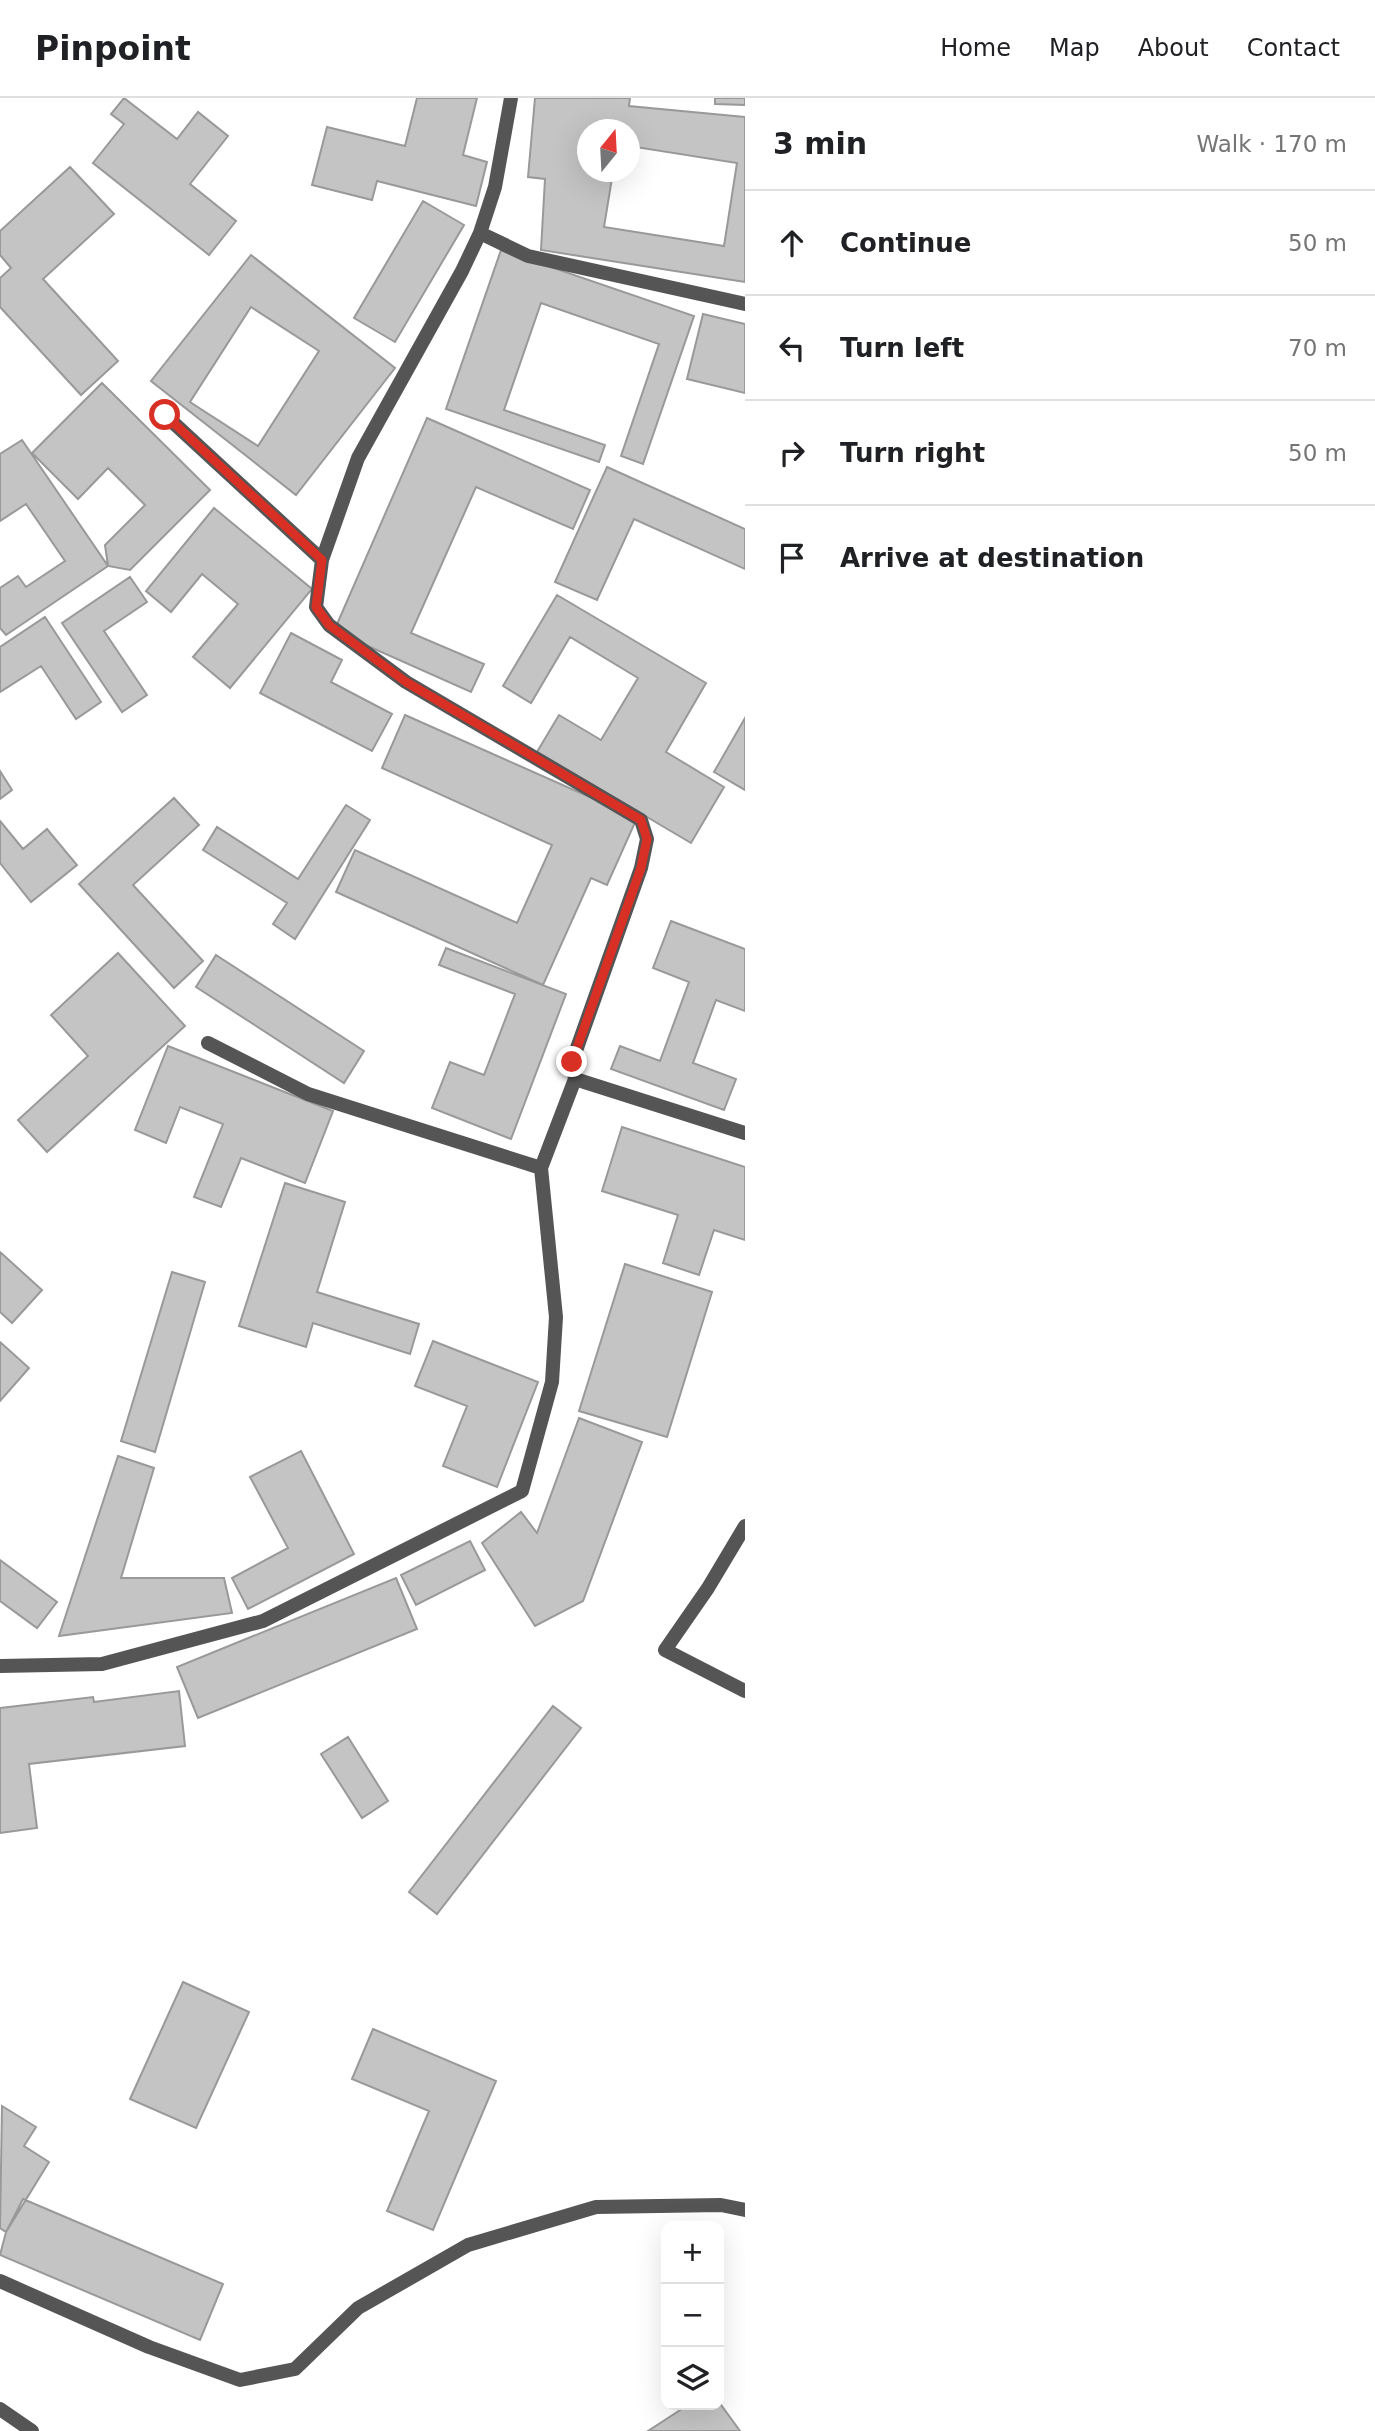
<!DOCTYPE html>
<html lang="en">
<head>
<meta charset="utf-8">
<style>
	:root { --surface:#fff; --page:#f2f2f2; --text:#202124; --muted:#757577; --line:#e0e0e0 }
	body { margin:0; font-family:"DejaVu Sans",sans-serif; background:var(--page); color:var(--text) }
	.controls { position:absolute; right:21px; bottom:21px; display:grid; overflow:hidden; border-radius:14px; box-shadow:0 7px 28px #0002 }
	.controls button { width:63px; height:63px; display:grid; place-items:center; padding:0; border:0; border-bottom:2px solid var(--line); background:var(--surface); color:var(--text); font:35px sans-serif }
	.compass { position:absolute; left:577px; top:21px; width:63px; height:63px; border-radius:50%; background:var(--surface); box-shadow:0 7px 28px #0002; rotate:18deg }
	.stop { position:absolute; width:21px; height:21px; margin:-16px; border:5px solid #d93025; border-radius:50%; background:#fff }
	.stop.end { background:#d93025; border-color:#fff; box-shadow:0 2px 7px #0008 }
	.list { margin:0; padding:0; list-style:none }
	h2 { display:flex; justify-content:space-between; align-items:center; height:91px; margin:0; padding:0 28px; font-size:30px }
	h2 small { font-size:23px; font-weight:400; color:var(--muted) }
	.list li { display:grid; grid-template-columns:46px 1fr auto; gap:21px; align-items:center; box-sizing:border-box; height:105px; padding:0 28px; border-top:2px solid var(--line) }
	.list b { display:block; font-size:26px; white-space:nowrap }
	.list em { font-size:23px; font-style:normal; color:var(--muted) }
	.icon { flex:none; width:38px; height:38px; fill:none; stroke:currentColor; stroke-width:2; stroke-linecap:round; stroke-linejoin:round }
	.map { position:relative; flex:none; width:745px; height:2333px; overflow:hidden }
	header { display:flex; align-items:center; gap:42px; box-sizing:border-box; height:98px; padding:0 35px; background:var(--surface); border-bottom:2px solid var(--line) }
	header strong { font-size:33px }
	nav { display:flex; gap:38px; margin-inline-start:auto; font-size:24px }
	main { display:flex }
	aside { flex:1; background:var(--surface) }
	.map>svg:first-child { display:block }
</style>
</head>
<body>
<header>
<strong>Pinpoint</strong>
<nav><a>Home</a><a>Map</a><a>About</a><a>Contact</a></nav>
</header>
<main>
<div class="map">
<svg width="745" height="2333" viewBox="0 0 745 2333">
	<rect width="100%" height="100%" fill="#fff"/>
	<path fill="#c4c4c4" stroke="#999" stroke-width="2" fill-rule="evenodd" d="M124,0l53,41 21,-27 30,24 -38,48 46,37 -27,34 -116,-92 31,-39 -13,-10z
		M417,0h60l-14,57 24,7 -11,44 -99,-25 -5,19 -60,-15 15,-58 78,19z
		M535,0h95l-1,8 116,11v165l-204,-32 4,-71 -17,-2zM587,32h42v16l108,17 -13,83 -120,-19 9,-55h-26z
		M715,0h30v7l-30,-1z
		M70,69l44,47 -71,65 75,82 -37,34 -81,-88v-29l11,-10 -11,-13v-24z
		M423,103l41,24 -69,117 -41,-24z
		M501,152l193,66 -51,148 -22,-8 38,-112 -118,-41 -37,107 101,35 -6,17 -153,-53z
		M251,157l144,113 -99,127 -145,-114zM251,209l68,44 -61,95 -68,-44z
		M703,216l42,10v69l-58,-14z
		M102,285l108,107 -80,80 -22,-4 -3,-21 40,-40 -37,-37 -30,31 -46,-46z
		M427,320l163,72 -17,39 -97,-42 -65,146 73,31 -13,28 -137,-61z
		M22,342l86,126 -102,69 -6,-7v-40l18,-12 8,11 39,-26 -39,-57 -26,17v-67z
		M607,369l138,62v40l-111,-50 -37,81 -42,-18z
		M214,410l98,81 -82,99 -37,-31 45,-53 -36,-30 -31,38 -25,-21z
		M130,479l17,25 -43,29 43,64 -25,17 -60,-89z
		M557,497l149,88 -40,69 58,35 -33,56 -154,-91 22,-37 42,25 37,-62 -68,-41 -39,66 -28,-17z
		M45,519l56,85 -25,17 -35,-53 -41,26v-45z
		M291,535l51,27 -11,22 61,32 -20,37 -112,-58z
		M405,617l232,103 -30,67 -16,-7 -48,107 -207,-93 19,-42 162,73 35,-78 -170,-77z
		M745,620v72l-31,-18z
		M0,673l12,19 -12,9z
		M174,700l25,27 -66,60 70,76 -29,27 -95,-104z
		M346,707l24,15 -75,119 -22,-15 14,-21 -84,-53 14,-23 81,52z
		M0,723l23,28 24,-20 30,36 -46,37 -31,-39z
		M671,823l74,28v62l-29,-11 -23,63 43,16 -12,31 -113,-41 9,-23 40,15 29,-79 -36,-14z
		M446,850l120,46 -55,145 -79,-31 18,-46 34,13 31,-81 -76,-29z
		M118,855l67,73 -138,126 -29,-32 70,-64 -37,-41z
		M216,857l148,96 -20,32 -148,-96z
		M168,948l165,65 -28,72 -64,-25 -20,49 -27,-10 29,-73 -43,-17 -14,36 -31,-13z
		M622,1029l123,40v73l-31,-10 -15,45 -36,-12 15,-48 -76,-24z
		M285,1085l60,19 -28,90 102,32 -9,30 -97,-31 -7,24 -67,-21z
		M0,1154l42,38 -30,33 -12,-11z
		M625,1166l87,28 -45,145 -88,-26z
		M172,1174l33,10 -50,170 -34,-11z
		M433,1243l105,41 -41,105 -54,-21 24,-60 -52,-20z
		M0,1244l29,26 -29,33z
		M579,1320l63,24 -59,159 -48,25 -53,-83 39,-31 16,21z
		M301,1353l53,103 -106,55 -16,-31 56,-30 -38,-71z
		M118,1358l36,12 -33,110h103l8,35 -173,23z
		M470,1443l15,29 -69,35 -15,-30z
		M0,1462l57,42 -20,26 -37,-27z
		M396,1480l21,51 -219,89 -21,-51z
		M179,1593l6,55 -156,18 8,64 -37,5v-125l93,-11 1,5z
		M553,1608l28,22 -144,186 -28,-22z
		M348,1639l40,64 -26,17 -41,-64z
		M183,1884l66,30 -53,116 -66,-29z
		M373,1931l123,52 -63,149 -46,-19 42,-100 -77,-32z
		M2,2008l34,21 -12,19 25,16 -43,70 -6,-4z
		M23,2101l200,85 -23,56 -200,-85 6,-23z
		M719,2304l21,29h-92l40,-26h31z"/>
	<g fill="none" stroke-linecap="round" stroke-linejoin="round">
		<path stroke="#555" stroke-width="14" d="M511,0l-16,89 -15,46 -18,38 -104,187 -36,102 -6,47 13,18 77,57 235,138 6,19 -6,29 -69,194 3,17 170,54
			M480,135l48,23 217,48
			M165,317l157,145
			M208,945l100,51 233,74 34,-89
			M745,1428l-37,62 -43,62 80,41
			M0,1568l102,-2 161,-43 259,-130 30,-109 4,-65 -15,-149
			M0,2183l149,66 91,33 55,-11 63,-61 110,-63 128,-38 125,-2 24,5
			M0,2311l32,22"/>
	</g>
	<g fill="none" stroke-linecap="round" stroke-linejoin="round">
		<path stroke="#d93025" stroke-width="9" d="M165,317l157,145 -6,47 13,18 77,57 235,138 6,19 -6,29 -69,194"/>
	</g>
</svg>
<div class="controls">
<button>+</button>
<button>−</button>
<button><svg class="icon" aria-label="layers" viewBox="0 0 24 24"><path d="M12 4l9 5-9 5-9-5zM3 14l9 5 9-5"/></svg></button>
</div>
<svg class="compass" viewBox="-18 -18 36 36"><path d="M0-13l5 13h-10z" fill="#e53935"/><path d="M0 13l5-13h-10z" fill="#757577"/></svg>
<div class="stop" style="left:165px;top:317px"></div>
<div class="stop end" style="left:572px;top:964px"></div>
</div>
<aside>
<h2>3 min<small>Walk · 170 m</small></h2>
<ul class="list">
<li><svg class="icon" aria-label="ahead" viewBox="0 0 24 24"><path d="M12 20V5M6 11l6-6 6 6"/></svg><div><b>Continue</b></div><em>50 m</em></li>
<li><svg class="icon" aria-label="left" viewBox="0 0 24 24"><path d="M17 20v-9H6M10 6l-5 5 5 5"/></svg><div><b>Turn left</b></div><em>70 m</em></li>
<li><svg class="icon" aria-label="right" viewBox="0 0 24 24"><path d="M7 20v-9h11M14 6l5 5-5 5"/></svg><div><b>Turn right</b></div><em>50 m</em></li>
<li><svg class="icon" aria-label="arrive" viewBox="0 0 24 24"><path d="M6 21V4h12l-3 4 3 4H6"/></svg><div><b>Arrive at destination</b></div></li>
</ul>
</aside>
</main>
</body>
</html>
